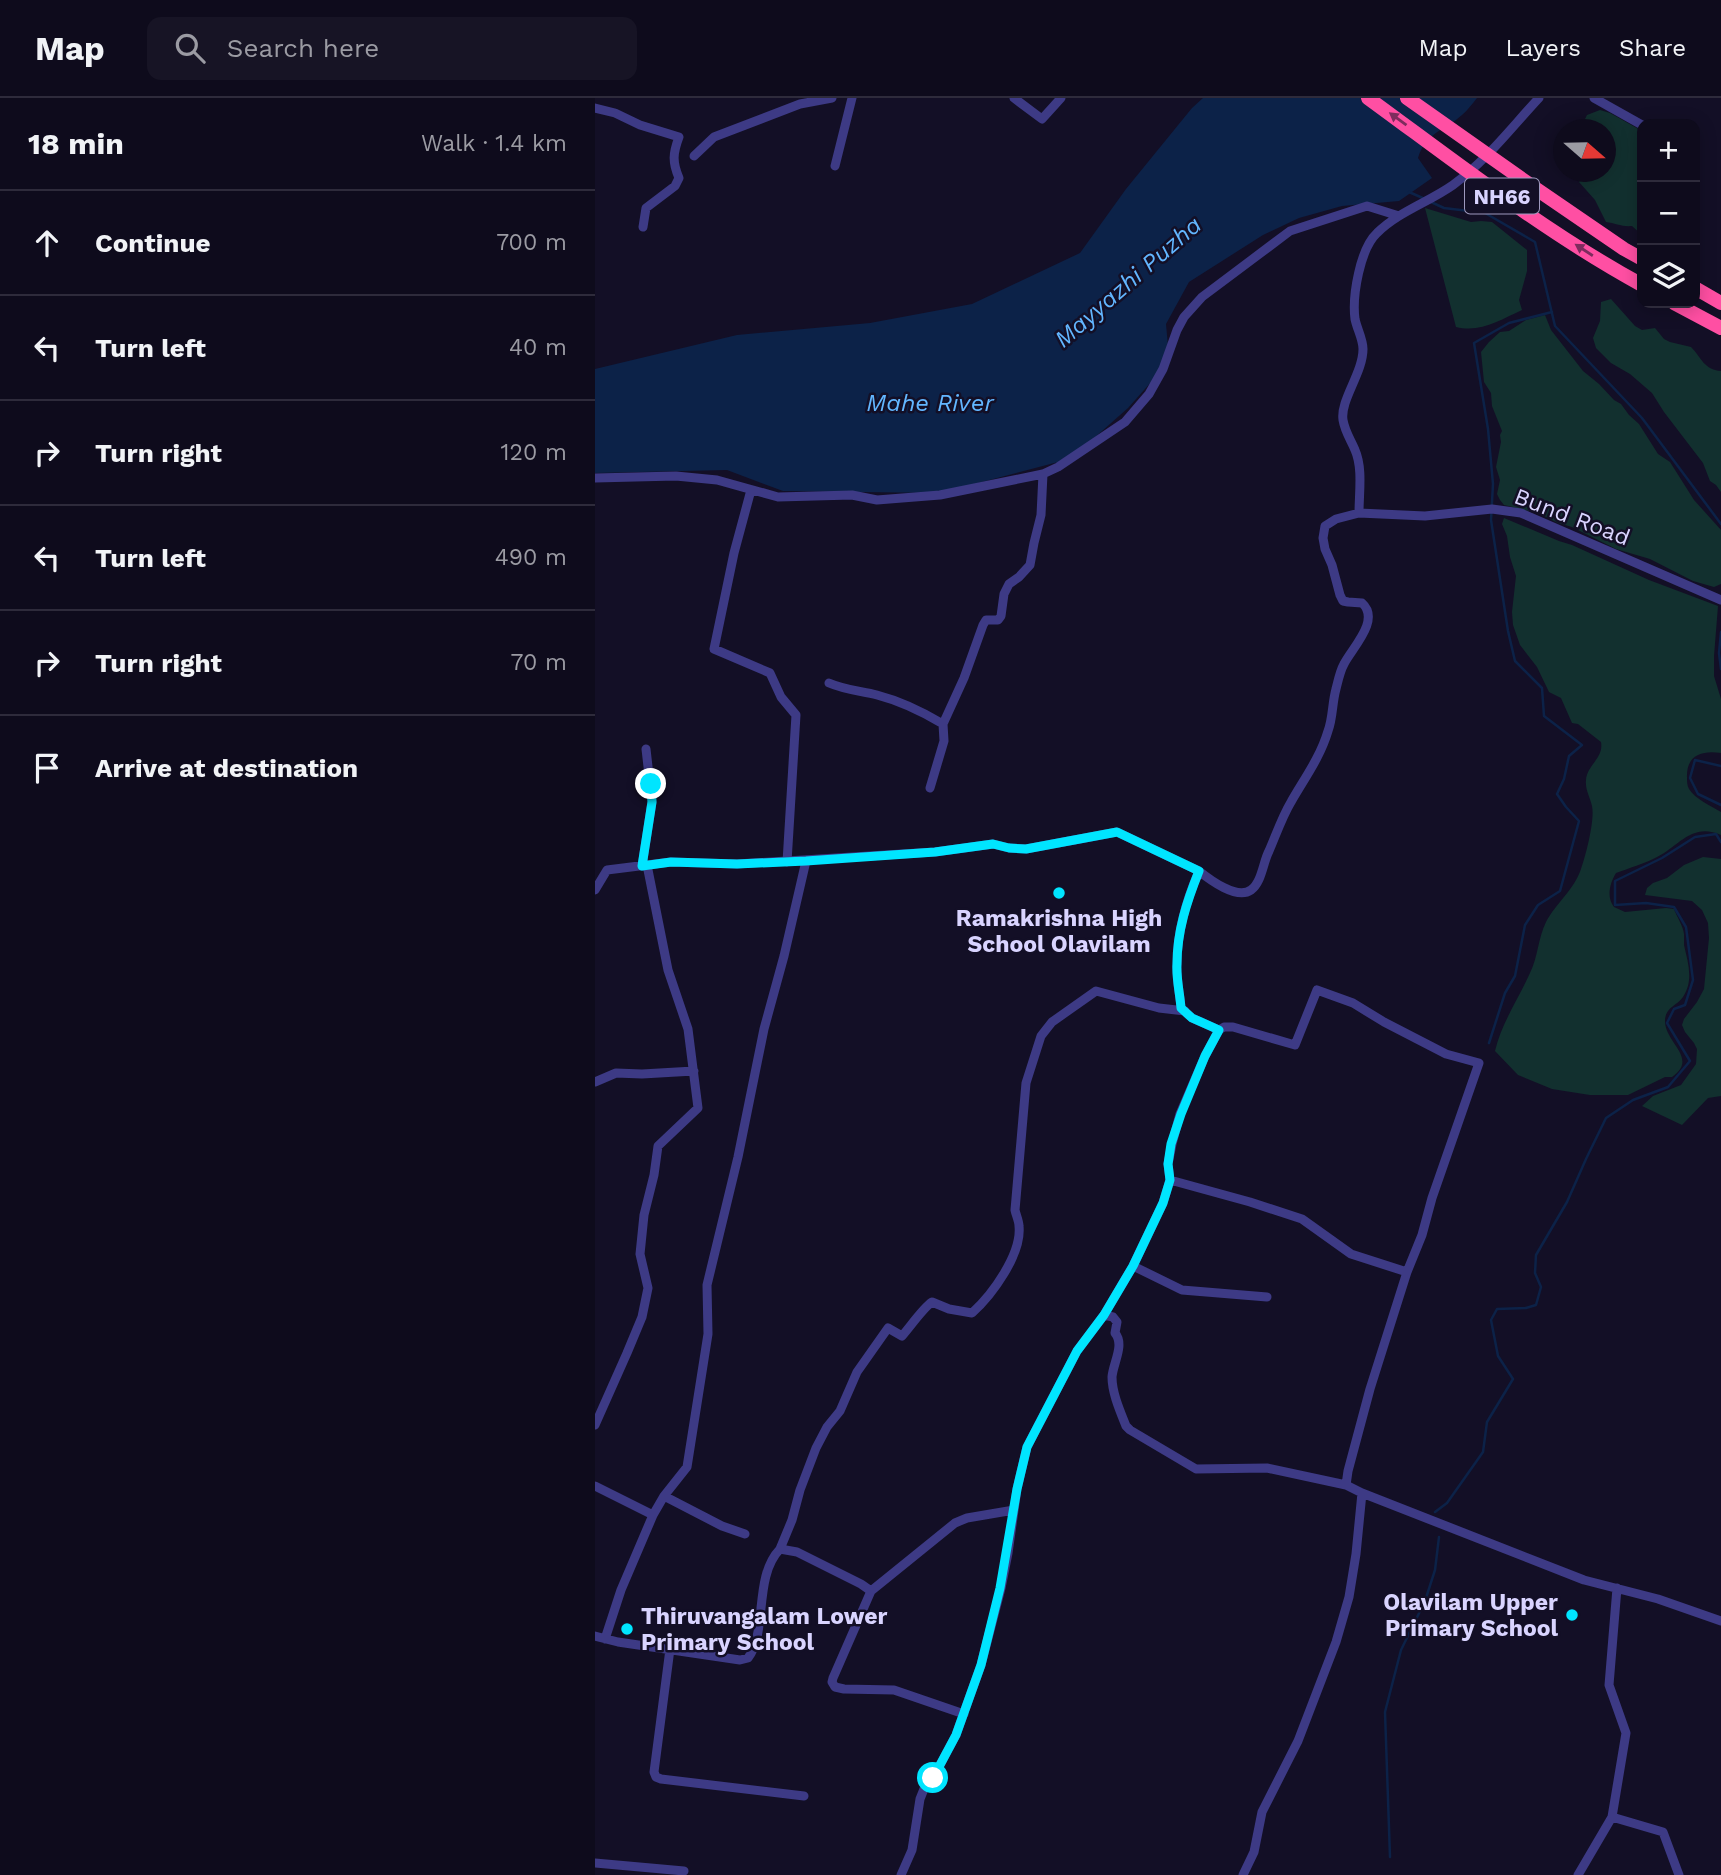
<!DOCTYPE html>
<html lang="en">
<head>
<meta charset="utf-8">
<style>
	:root { --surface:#0e0b1c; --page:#171425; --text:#f1f3f6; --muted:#9b9ba3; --line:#2e2b3b }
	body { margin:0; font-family:"Work Sans",sans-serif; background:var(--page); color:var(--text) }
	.controls { position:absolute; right:21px; top:21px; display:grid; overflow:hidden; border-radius:14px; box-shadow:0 4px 18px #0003 }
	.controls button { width:63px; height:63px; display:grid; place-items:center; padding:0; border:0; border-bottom:2px solid var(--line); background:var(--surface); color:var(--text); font:35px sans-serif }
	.compass { position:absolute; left:958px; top:21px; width:63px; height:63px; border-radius:50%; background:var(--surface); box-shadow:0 4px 18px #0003; rotate:110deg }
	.stop { position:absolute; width:21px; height:21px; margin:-16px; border:5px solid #00e5ff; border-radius:50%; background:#fff }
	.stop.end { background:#00e5ff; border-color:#fff; box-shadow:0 2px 7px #0008 }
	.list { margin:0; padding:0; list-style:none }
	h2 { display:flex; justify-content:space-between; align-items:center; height:91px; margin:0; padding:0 28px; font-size:30px }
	h2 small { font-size:23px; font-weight:400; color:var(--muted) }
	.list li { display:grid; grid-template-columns:46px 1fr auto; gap:21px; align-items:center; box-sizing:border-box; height:105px; padding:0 28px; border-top:2px solid var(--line) }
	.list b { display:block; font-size:26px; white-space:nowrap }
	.list em { font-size:23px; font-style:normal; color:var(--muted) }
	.icon { flex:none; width:38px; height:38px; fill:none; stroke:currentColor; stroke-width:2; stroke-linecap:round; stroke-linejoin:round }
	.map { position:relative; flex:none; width:1126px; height:1777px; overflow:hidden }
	header { display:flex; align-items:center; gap:42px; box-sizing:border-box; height:98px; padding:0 35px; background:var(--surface); border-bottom:2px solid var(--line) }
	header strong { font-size:33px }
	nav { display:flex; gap:38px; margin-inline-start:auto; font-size:24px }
	.search { width:490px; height:63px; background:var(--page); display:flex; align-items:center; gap:18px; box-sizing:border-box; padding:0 24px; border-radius:14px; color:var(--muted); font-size:26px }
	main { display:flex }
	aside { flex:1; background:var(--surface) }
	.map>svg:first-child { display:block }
</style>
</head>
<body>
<header>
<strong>Map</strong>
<div class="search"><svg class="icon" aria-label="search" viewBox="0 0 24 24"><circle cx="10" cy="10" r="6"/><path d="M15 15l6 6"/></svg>Search here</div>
<nav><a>Map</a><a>Layers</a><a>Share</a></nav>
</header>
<main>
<aside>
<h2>18 min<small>Walk · 1.4 km</small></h2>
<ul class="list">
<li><svg class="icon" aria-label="ahead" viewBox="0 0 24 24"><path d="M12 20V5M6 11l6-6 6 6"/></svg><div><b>Continue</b></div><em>700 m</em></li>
<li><svg class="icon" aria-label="left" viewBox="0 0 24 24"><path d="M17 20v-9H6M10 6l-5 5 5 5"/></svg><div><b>Turn left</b></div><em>40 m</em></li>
<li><svg class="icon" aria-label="right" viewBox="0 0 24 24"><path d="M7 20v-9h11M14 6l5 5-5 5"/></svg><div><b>Turn right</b></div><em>120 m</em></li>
<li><svg class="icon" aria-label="left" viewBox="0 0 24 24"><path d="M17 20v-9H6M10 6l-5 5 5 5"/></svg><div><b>Turn left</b></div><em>490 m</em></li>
<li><svg class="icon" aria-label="right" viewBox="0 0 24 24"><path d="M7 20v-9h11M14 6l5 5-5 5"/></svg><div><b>Turn right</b></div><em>70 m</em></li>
<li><svg class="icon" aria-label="arrive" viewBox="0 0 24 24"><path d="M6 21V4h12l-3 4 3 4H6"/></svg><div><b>Arrive at destination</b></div></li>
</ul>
</aside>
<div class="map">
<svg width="1126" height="1777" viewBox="0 0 1126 1777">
	<rect width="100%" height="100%" fill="#130f26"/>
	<path fill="#12302f" d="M1005,12l10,3 32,18v104l-10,-9c-10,1 -17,-3 -26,-4l-11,-22 -16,-18 2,-6 -2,-4h26v-42l-25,-1 7,-14z
		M830,110l46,14 10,-1 11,1 35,28v21l-8,29 3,10c-22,10 -41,23 -66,17z
		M1016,201l24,27 7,4 13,-2 9,11 6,3 21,5c10,10 13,23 30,24v121l-5,-7 -6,-4 -7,-18 -39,-51 -12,-19 -22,-19 -19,-11 -15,-15 -3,-10 7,-17 1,-19z
		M950,217l6,15 32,41 16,13 15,16 7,4 8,11 10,9 19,30 12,8 24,38 27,30v54l-7,3 -21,-6 -43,-22 -34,-10 -44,-22 -14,-4 -20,-10 -34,-8 -4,-5 -3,-6 3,-14 -4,-13 5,-25 -1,-7 2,-4 -10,-25 -1,-13 -7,-11 -3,-30 8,-10 11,-10 9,-1 17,-11z
		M909,420l55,23 13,4 77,35 69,26 -4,50v20l7,23v54c-19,-3 -35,2 -34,25 0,4 0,7 2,11 6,10 22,17 32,23v23c-29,-13 -42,11 -64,22 -13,7 -28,11 -41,16 -6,10 -10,24 -2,34l11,5 41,-4 8,1c3,8 9,17 10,25 0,4 0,7 0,11 4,18 10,35 -1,52 -6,9 -18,10 -18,24 0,22 34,37 7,56h-7l-37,18h-38l-38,-6 -34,-14 -23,-24c7,-29 23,-51 35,-78 8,-16 8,-35 16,-51 10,-19 28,-32 35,-53 5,-14 14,-49 11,-63 -2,-9 -7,-16 -6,-26 1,-15 18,-22 15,-38l-23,-18 -6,-1 -11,-25 -12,-6 -12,-25 -17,-22 -7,-20 -1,-13 4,-36 -6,-19 -3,-21 -5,-12z
		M1108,759l18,2v237l-13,2 -26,27 -40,-19 11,-10 28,-11 15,-21 1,-15 -3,-6 -9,-11 -3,-7 2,-6 13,-17 7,-13 5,-51 -1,-15 -6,-13 -10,-9 -47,-6 2,-7 6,-5 14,-5 17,-13z"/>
	<path fill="#0c2248" d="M608,0h274c-5,6 -10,13 -15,17 -18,16 -36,17 -44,43l14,20 -33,23 -57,5 -43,12 -36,17 -74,47 -23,42 2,22 -8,26 -32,36 -35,31 -35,23 -118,31 -157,-2 -56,-21 -132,3v-104l142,-34 133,-12 102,-19 108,-51 46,-64 66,-81z"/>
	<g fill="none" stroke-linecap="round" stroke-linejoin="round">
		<path stroke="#0c2248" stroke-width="2.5" d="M814,94l16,7
			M836,104l13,6 41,5 50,29 20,84 87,92 79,106
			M1126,534l-2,21 2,16
			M1126,668l-26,-6 -5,18 8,16 23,11
			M894,945l16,-50 10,-17 10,-51 13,-20 22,-14 19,-70 -13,-14 -9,-13 7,-15 5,-23 13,-11 -38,-29 -2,-28 -27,-27 -7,-30 -17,-111 2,-36 -5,-55 -14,-86 35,-20 43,-11
			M840,1414l12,-9 36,-51 4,-30 26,-43 -15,-23 -7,-36 6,-11 29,-1 10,-3 5,-18 -6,-14 1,-18 31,-53 19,-43 20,-41 27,-18 35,-13 22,-26 -23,-38 7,-14 11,-4 8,-25 -7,-53 -12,-20 -28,-4 -31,2v-24l47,-23 33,-21 21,-3 5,8
			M795,1759l-5,-145 16,-62 24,-49 10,-31 4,-33"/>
		<path stroke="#3d3a85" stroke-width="9" d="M419,0l28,21 19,-21
			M999,0l48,27
			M0,10l20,5 25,12 39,12c-6,16 -7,25 0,41l-4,8 -29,22 -3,19
			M99,58l20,-19 86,-33 32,-6
			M240,68l17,-68
			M0,380l81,-2 41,4 61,17 74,-2 25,5 63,-5 103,-21 15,-7 67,-45 24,-28 14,-25 14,-39 7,-13 18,-20 88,-66 77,-25 32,10
			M156,392l-17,63 -20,96 56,24 11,24 15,18 -9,147
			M764,415c0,-20 4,-45 -4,-63 -4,-10 -10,-18 -12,-30 -3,-20 20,-47 20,-71 0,-10 -6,-20 -8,-30 -3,-23 5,-70 22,-86 21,-21 52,-31 76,-48 34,-25 58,-57 86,-87
			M234,585c16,7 32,8 48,12 23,6 46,17 66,29
			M335,690l14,-47 -1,-17 21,-46 19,-53 3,-5h12l3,-4 3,-22 5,-10 10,-7 11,-12 4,-22 7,-28 2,-41
			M47,768l10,-64 -6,-53
			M0,792l12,-20 64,-8 66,2 198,-12 58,-8 16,4 17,1 91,-17 82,39
			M0,984l21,-9 26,1 52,-3
			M575,1082l80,22 52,17 49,35 56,18 15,-37 10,-37 47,-135 -33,-9 -62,-32 -31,-19 -36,-13 -22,55 -62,-18h-9l-5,3
			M538,1168l49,24 85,7
			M509,1217l9,2 4,5 -2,11c10,12 -2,30 -3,44 0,16 8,34 14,49l4,4 66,39 71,-1 79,17
			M0,1327l32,-72 15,-36 6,-29 -8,-34 4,-39 10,-40 4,-29 40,-38 -10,-79 -20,-59 -21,-105
			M0,1388l58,29
			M767,1395l222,87 74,19 63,22
			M69,1398l58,30 23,8
			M185,1451l17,3 64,32 10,7
			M0,1538l23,6 122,18 8,-2c20,-26 5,-81 32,-109l12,-29 8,-30 16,-42 11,-21 13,-16 17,-39 31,-44 14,8c8,-9 21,-28 30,-34l17,7 23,4c20,-18 50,-59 47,-87 0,-5 -3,-11 -4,-16l11,-127 15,-47 11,-14 44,-31 63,17 26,3
			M10,1541l16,-49 32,-75 11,-19 23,-29 21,-133 -1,-49 31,-128 26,-128 20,-73 22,-95
			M75,1551l-16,123 2,5 5,2 143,17
			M369,1616l-70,-24 -50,-1 -9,-2 -3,-5 1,-4 38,-87 84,-68 12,-5 47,-8
			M1017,1719l51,15 16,43
			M0,1765l89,8
			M306,1777l11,-25 8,-51 4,-10 9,-11 23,-43 25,-70 20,-77 7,-35 9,-64 10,-42 50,-96 27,-36 29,-49 30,-63 7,-23 -2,-16 4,-20 8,-30 25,-58 14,-26 -27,-12 -11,-10c-1,-14 -5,-30 -4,-44 0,-33 9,-63 22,-93 11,9 38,29 52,19 11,-8 12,-28 18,-39 7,-16 13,-34 22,-49 13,-23 29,-44 37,-71 5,-13 4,-28 8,-42 2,-8 4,-18 8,-25 8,-16 37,-44 18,-61l-14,-1 -5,-1 -3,-6 -8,-30 -7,-16 -2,-11 2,-12 11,-7 23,-6 66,3 67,-7 29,4 200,87
			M648,1777l11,-23 8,-40 36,-71 38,-99 13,-45 7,-43 6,-61 -16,-8 2,-14 22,-82 37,-117
			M983,1777l34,-58 14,-84 -17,-48 8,-97"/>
		<path stroke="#ff4fa3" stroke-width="14" d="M1100,190l26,15
			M1079,205l47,25"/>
		<path stroke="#ff4fa3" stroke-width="14" d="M773,0c89,65 177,134 274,187
			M812,0l122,86 95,65 18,10"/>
	</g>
	<defs><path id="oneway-solid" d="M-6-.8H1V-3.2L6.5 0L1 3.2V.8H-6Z" transform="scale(1.75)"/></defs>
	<g fill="#7d2c5e">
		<use href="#oneway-solid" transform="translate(803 21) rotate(-144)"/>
		<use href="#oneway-solid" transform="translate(989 152) rotate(-147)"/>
	</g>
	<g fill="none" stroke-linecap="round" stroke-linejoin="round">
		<path stroke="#00e5ff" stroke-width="9" d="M56,686l1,18 -10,64 29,-4 66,2 69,-3 129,-9 58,-8 16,4 17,1 91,-17 82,39c-12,30 -22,60 -22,93 -1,14 3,30 4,44l11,10 27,12 -14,26 -24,58 -10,30 -3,20 2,16 -7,23 -30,63 -29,49 -27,36 -50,96 -10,42 -17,99 -19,77 -25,70 -23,43"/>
	</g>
	<g fill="#00e5ff" stroke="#130f26" stroke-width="2.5">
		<circle cx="464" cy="795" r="7"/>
		<circle cx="977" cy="1517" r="7"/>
		<circle cx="32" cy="1531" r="7"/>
	</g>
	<g text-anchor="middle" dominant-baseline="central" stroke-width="5" stroke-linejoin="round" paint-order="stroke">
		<rect fill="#130f26" stroke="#9e99be" stroke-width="2" x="870" y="80.5" width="74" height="35" rx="5"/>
		<g font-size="21" font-weight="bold" fill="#d9d4ff">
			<text x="907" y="98">NH66</text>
		</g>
		<g font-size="23" fill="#d9d4ff" stroke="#130f26">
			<text transform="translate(977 419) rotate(21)">Bund Road</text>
		</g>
		<g font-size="23" font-weight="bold" fill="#d9d4ff" stroke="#130f26">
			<text x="464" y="820">Ramakrishna High<tspan x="464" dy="26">School Olavilam</tspan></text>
			<text x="963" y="1504" text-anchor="end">Olavilam Upper<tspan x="963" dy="26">Primary School</tspan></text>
			<text x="46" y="1518" text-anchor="start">Thiruvangalam Lower<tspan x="46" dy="26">Primary School</tspan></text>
		</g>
		<g font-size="24" font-style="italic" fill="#62b6ff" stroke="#130f26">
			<text transform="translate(533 184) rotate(-41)">Mayyazhi Puzha</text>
			<text x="335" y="305">Mahe River</text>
		</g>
	</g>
</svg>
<div class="controls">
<button>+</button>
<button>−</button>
<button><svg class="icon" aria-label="layers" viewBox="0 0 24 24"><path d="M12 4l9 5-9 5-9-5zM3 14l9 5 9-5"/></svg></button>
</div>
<svg class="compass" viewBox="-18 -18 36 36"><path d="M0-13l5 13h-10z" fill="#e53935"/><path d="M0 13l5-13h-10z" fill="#9b9ba3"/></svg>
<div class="stop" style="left:338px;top:1680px"></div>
<div class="stop end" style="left:56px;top:686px"></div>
</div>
</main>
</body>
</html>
